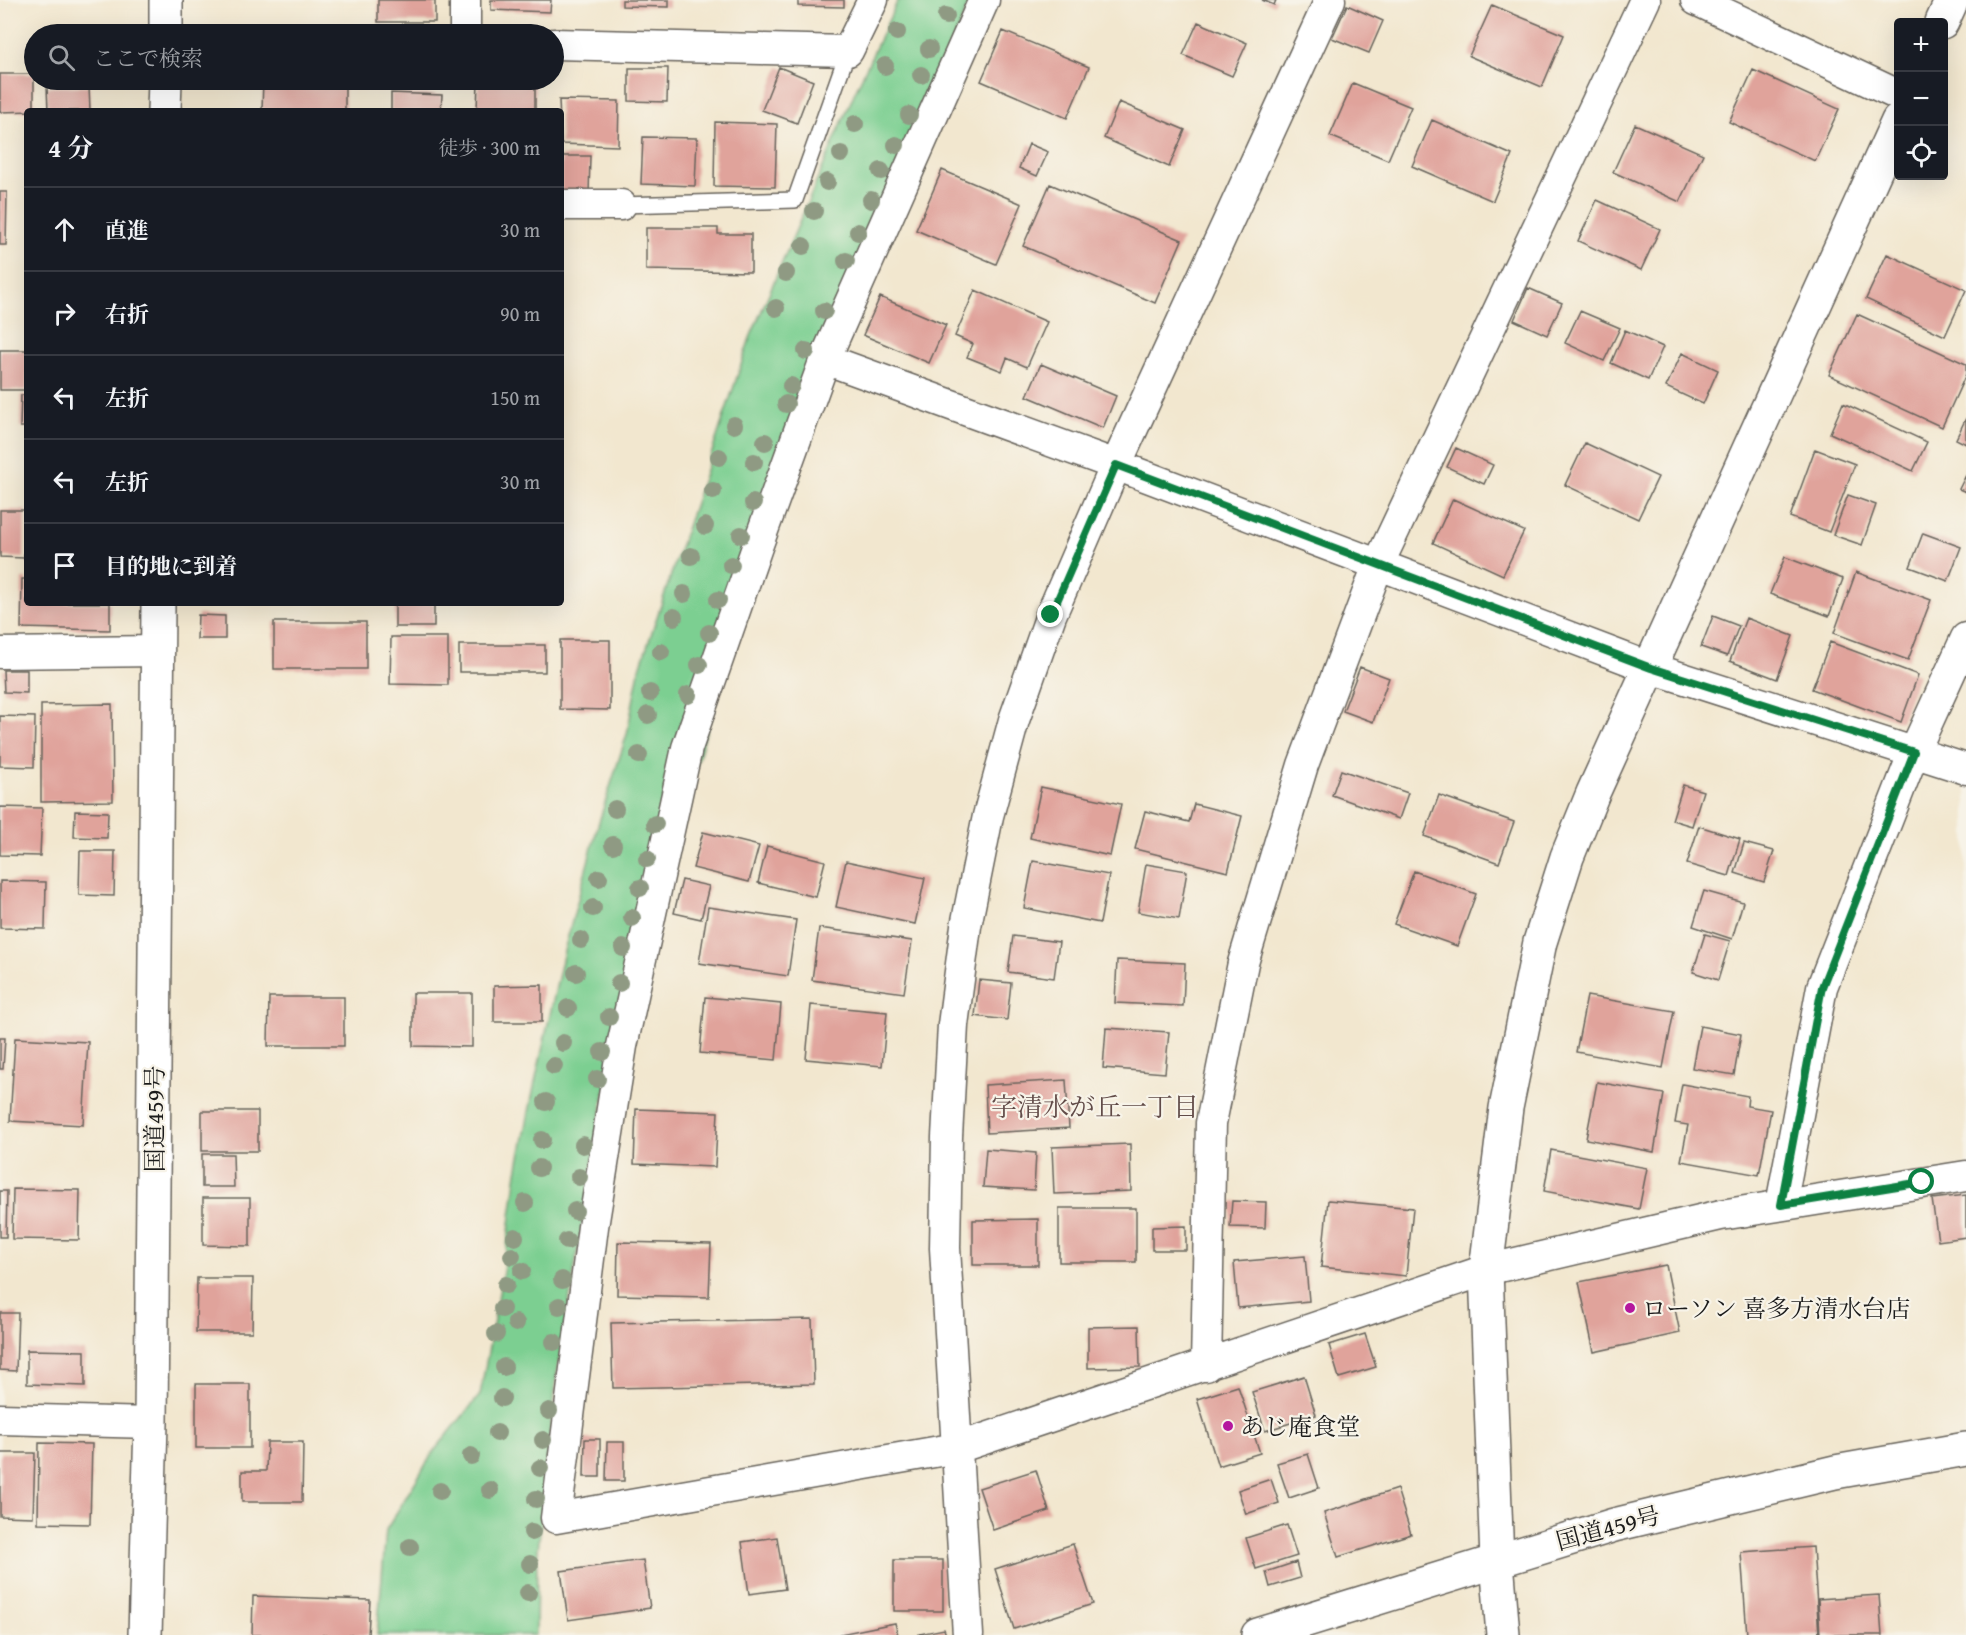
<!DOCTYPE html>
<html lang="ja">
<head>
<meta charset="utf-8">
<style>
	:root { --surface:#171b24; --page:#242831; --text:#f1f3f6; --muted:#9ea1a6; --line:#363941 }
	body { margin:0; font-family:"Gentium Book Plus","Noto Serif JP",serif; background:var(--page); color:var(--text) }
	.controls { position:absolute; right:18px; top:18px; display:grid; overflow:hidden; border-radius:6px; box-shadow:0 6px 24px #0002 }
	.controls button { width:54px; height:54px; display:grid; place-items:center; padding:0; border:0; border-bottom:2px solid var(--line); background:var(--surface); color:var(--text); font:30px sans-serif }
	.stop { position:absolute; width:18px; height:18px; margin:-14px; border:4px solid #0b8043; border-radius:50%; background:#fff }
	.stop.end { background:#0b8043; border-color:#fff; box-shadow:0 2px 6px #0008 }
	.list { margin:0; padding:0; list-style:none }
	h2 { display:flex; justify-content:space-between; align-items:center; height:78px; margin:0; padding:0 24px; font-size:26px }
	h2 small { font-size:20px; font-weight:400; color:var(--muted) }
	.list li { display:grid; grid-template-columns:39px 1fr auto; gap:18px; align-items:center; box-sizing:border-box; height:84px; padding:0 24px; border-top:2px solid var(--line) }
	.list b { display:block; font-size:22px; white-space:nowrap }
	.list em { font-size:20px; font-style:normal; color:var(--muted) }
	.icon { flex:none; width:33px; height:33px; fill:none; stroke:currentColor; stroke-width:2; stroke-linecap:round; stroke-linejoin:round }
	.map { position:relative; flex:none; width:1966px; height:1635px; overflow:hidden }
	.search { position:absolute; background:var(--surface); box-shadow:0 6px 24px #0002; left:24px; top:24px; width:540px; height:66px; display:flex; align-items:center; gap:15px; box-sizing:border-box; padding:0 21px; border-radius:33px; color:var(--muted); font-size:22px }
	.panel { position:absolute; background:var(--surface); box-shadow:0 6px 24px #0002; left:24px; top:108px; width:540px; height:498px; border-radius:6px }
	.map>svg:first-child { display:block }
</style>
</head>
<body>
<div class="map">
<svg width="1966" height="1635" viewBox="0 0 1966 1635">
	<rect width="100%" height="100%" fill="#f7f3e8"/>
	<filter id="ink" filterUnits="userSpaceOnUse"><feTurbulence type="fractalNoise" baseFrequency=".0167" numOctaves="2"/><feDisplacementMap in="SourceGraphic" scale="12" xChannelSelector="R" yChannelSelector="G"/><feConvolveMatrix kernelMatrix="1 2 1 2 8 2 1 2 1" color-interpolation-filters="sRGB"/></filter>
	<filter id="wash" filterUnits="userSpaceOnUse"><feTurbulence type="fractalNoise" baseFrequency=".008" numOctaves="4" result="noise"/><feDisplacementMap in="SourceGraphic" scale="24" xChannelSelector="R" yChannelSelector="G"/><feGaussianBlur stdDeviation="1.35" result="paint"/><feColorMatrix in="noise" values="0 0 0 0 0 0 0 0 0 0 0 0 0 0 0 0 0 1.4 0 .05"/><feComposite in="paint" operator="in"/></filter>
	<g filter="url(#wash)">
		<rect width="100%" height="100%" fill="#f2e7cf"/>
		<path fill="#7ccf91" stroke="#4c7656" stroke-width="1.5" d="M898,0h72l-182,441 -184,653 -50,297 -17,169 -1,75h-159l9,-105 48,-79 46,-56 25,-134 12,-89 17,-85 30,-136 34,-126 29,-91 12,-63 111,-333 104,-244z"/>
		<g id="blocks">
			<path fill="#e0a39b" d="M378,0h57v22h-57z
				M491,0h60l-1,12 -59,-2z
				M622,0h47v7l-47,-1z
				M798,0h46v7l-46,-1z
				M1262,0h14l-2,5z
				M1347,5l36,16 -14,32 -37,-15z
				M1492,5l72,30 -22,52 -73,-31z
				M1198,22l49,21 -15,33 -49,-21z
				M1003,31l86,36 -22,51 -86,-37z
				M779,67l34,14 -16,42 -35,-13z
				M629,68h39l-1,34 -38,-1z
				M1753,70l86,39 -24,52 -86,-39z
				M0,74h34v37l-34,1z
				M263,80h82v31h-83z
				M478,80h57v31h-58z
				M1353,83l58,24 -23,53 -58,-24z
				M89,86l1,25h-42l-1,-24z
				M391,93l51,2 -1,16h-50z
				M559,100l60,1 -1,45 -57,-2z
				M1119,102l66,28 -16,37 -65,-29z
				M1432,120l80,35 -19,46 -81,-35z
				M715,122l62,2 -2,63 -61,-1z
				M1635,124l68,30 -23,48 -67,-30z
				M643,137l54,1 -2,48 -54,-2z
				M1029,144l19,8 -11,24 -18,-8z
				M561,156h29l-1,38h-28z
				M942,170l80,34 -26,60 -80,-34z
				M1050,184l132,56 -27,63 -132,-57z
				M0,192h7l-1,53h-6z
				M1597,200l63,29 -19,41 -63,-29z
				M646,228h72v6h33v38l-105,-2z
				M1887,254l79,36 -21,46 -79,-37z
				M1528,288l34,15 -15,32 -33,-15z
				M975,290l72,32 -20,45 -20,-9 -5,13 -35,-14 6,-13 -18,-8z
				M880,297l66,28 -17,38 -66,-28z
				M1580,311l40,17 -16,33 -39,-18z
				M1857,314l109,50v10l-24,53 -113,-52z
				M1625,330l38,17 -15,33 -37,-17z
				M0,350h27v40h-27z
				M1682,353l36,17 -15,34 -37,-17z
				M1041,364l75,32 -13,32 -76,-32z
				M21,395h6v32h-7z
				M1843,403l84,39 -14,29 -83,-38z
				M1966,418v26l-10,-5z
				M1585,443l73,34 -20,42 -73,-34z
				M1456,448l37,17 -9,19 -37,-17z
				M1815,449l40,15 -26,68 -39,-15z
				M1966,475v17l-7,-3z
				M1848,495l28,10 -14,40 -29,-10z
				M1453,499l71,32 -21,44 -70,-32z
				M0,510h25l-1,48 -24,-1z
				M1923,533l38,14 -13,34 -38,-14z
				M1785,557l58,22 -14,37 -59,-22z
				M1856,572l75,28 -23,60 -74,-27z
				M22,579h5v24h83v27l-89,-2z
				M395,603h39v24h-39z
				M198,615l27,1v23h-28z
				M1713,616l26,10 -12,30 -26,-9z
				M1746,618l47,18 -16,43 -47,-18z
				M274,622h92v47h-92z
				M391,637h57v48l-58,-1z
				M560,640h50v70l-50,-1z
				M1830,642l88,33 -17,47 -89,-33z
				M459,645h86v27h-86z
				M1360,667l29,11 -16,44 -30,-11z
				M3,670h24v23l-23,-1z
				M112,704l1,97 -72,1v-97z
				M0,716l35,1 -1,50 -34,-1z
				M1341,770l67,23 -9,26 -67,-24z
				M1683,785l20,6 -11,35 -20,-6z
				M1041,787l80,17 -11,52 -80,-18z
				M1439,795l75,27 -15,41 -75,-27z
				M1194,804l48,12 -14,56 -93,-23 10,-38 44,11z
				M0,807l42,1 -2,48 -40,-1z
				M75,811l33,1 -1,26 -33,-1z
				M1699,826l41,13 -11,37 -42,-12z
				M703,832l56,14 -10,36 -56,-14z
				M1744,843l30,8 -10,31 -29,-9z
				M767,846l58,15 -9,36 -58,-14z
				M80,851h35l-1,45 -35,-1z
				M846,861l79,17 -10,46 -79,-17z
				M1033,861l76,14 -9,48 -76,-15z
				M1146,864l41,7 -8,48 -41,-7z
				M1414,871l62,23 -19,52 -63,-22z
				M682,880l27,6 -8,33 -27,-6z
				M0,881l46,1 -1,47 -45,-1z
				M1704,891l39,11 -11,37 -39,-13z
				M708,907l88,13 -8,56 -89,-13z
				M819,928l93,13 -8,52 -92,-13z
				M1705,934l25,7 -12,39 -25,-8z
				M1013,936l46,6 -5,36 -46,-6z
				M1117,960l68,3 -2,43 -68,-3z
				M979,980l32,3 -4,37 -32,-4z
				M542,985v37h-48v-36z
				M413,993h59v54l-59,-1z
				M1587,996l87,15 -11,57 -87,-16z
				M269,997h75v49h-76z
				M705,997l76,7 -5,56 -76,-7z
				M811,1005l76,7 -5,54 -76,-7z
				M1700,1026l41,8 -7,41 -42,-7z
				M1106,1028l63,4 -4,41 -62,-5z
				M0,1038h5l-2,31h-3z
				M15,1038l73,4 -5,83 -73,-4z
				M1066,1080l3,48 -82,5 -2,-48z
				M1597,1082l67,12 -10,58 -68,-13z
				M1682,1084l66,12 -1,10 24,4 -12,65 -78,-14 7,-36 -13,-2z
				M636,1109l82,3 -3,55 -81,-3z
				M202,1111h56v40h-56z
				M1130,1144l1,47 -77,3 -2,-47z
				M986,1149l50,4 -2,37 -51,-3z
				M1551,1150l96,18 -8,41 -95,-18z
				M202,1154h31l1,33h-32z
				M13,1189l67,1 -1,50 -67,-1z
				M0,1191h7l-1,46h-6z
				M1966,1195v42l-28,4 -6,-42z
				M203,1198h47v48l-47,-1z
				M1328,1200l85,8 -7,68 -85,-9z
				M1232,1201l34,1 -1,26 -35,-1z
				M1059,1208h77v54h-77z
				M1038,1219v46h-65v-45z
				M1186,1226v24h-34v-23z
				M618,1242l93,2 -2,53 -92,-2z
				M1305,1256l4,45 -71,7 -4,-46z
				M1666,1265l14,68 -86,19 -15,-70z
				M197,1278h56l-1,54h-56z
				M0,1313h18l-2,58 -16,-1z
				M812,1319l2,65 -201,4 -2,-65z
				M1139,1326l1,41 -52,1v-41z
				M1365,1334l11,33 -37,11 -10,-33z
				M27,1350l58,1v35l-58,-2z
				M1304,1376l12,39 -51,16 -13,-39z
				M196,1384h54v64h-54z
				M1238,1386l22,67 -42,13 -21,-67z
				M585,1439h15v38h-16z
				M267,1442h36l-1,60h-60v-31h24z
				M607,1442h17v39h-18z
				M39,1443l53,1 -2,80 -52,-1z
				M0,1453h35l-2,64 -33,-1z
				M1308,1454l11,34 -30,10 -12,-35z
				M1036,1470l13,41 -56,19 -14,-42z
				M1271,1479l8,24 -33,11 -8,-24z
				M1397,1489l14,45 -73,23 -14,-44z
				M1287,1525l10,31 -41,13 -10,-31z
				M777,1537l8,52 -36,5 -7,-52z
				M1073,1544l20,60 -79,25 -19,-60z
				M1813,1547l6,88h-72l-6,-83z
				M643,1560l7,48 -82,12 -7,-49z
				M894,1560h49v51h-49z
				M1296,1562l4,16 -30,9 -4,-15z
				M1879,1595l3,40h-62l-2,-36z
				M253,1596l117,4 -2,35h-116z
				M895,1623l3,12h-58v-1z
				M944,1629l2,6h-27v-1z"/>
		</g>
	</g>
	<g filter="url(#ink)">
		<use href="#blocks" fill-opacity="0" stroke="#67635b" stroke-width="1.5"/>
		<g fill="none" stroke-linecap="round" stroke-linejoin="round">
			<g stroke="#67635b" stroke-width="18">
				<path id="service" d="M621,205l174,-5 53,-149"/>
			</g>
			<g stroke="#67635b" stroke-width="33">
				<path id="minor" d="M984,0l-159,359 -68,188 -70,201 -65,298 -29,181 -37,291 401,-70 529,-178 235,-55 245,-39
					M1696,0l202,95
					M465,34v-34
					M554,44l294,7 25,-51
					M561,205h60
					M825,359l291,106 535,203 315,101
					M0,653l158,-2
					M1781,1205l41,-218 92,-235 52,-114
					M1206,1366l5,-243 32,-160 60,-198 75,-200 267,-565
					M0,1419l151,4
					M968,1635l-23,-387 2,-111 6,-112 13,-99 22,-110 26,-96 37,-105 65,-150 214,-465"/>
			</g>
			<g stroke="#67635b" stroke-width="36">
				<path id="tertiary" d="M1942,22l10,-22
					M1503,1635l-6,-74 -11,-291 20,-162 34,-166 27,-85 26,-64 305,-672"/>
			</g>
			<g stroke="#67635b" stroke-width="36">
				<path id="trunk" d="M166,0v34
					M164,111l1,-31
					M145,1635l6,-212 7,-820
					M1258,1635l356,-110 221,-53 131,-23"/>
			</g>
			<use href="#service" stroke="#fff" stroke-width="15"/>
			<use href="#minor" stroke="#fff" stroke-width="30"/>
			<use href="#tertiary" stroke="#fff" stroke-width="33"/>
			<use href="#trunk" stroke="#fff" stroke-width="33"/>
		</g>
		<g fill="#8f9a83">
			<circle cx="946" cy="16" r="9"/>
			<circle cx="897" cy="32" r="9"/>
			<circle cx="929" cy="49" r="9"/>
			<circle cx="885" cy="66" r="9"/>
			<circle cx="921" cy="75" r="9"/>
			<circle cx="909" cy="115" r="9"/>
			<circle cx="855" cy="124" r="9"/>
			<circle cx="896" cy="145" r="9"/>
			<circle cx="841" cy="154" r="9"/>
			<circle cx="881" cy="171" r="9"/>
			<circle cx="827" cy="182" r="9"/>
			<circle cx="871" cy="200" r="9"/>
			<circle cx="814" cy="211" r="9"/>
			<circle cx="858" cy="232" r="9"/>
			<circle cx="803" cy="246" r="9"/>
			<circle cx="846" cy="261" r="9"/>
			<circle cx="786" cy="273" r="9"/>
			<circle cx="776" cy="308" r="9"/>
			<circle cx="824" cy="311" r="9"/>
			<circle cx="806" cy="351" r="9"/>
			<circle cx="791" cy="386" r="9"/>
			<circle cx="786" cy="404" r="9"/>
			<circle cx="734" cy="425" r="9"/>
			<circle cx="765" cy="442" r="9"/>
			<circle cx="719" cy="457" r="9"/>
			<circle cx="754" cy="462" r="9"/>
			<circle cx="713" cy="491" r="9"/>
			<circle cx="753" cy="503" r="9"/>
			<circle cx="705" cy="526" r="9"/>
			<circle cx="741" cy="535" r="9"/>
			<circle cx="691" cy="556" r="9"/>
			<circle cx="731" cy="565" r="9"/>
			<circle cx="684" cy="594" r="9"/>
			<circle cx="718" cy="600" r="9"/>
			<circle cx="674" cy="617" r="9"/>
			<circle cx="709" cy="633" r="9"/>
			<circle cx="661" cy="652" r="9"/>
			<circle cx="699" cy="665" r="9"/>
			<circle cx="650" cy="693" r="9"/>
			<circle cx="688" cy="695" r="9"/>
			<circle cx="648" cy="715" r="9"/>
			<circle cx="639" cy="755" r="9"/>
			<circle cx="615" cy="809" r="9"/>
			<circle cx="655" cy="824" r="9"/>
			<circle cx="613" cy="845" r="9"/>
			<circle cx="647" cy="859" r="9"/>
			<circle cx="599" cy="878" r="9"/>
			<circle cx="640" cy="888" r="9"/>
			<circle cx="593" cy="908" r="9"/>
			<circle cx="632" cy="918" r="9"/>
			<circle cx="581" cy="940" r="9"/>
			<circle cx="623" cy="948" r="9"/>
			<circle cx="576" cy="973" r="9"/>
			<circle cx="619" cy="983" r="9"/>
			<circle cx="568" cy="1008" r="9"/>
			<circle cx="609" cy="1017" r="9"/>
			<circle cx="563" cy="1043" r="9"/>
			<circle cx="602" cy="1052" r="9"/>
			<circle cx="554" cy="1066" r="9"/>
			<circle cx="597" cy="1079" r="9"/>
			<circle cx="546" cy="1102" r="9"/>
			<circle cx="542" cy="1140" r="9"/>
			<circle cx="583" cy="1145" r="9"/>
			<circle cx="539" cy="1168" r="9"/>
			<circle cx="579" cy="1177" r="9"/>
			<circle cx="525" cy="1203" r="9"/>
			<circle cx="575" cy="1211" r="9"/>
			<circle cx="515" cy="1237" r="9"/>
			<circle cx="567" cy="1241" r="9"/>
			<circle cx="512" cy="1256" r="9"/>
			<circle cx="522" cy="1271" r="9"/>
			<circle cx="562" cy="1280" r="9"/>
			<circle cx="506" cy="1285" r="9"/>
			<circle cx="559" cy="1306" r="9"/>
			<circle cx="502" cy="1309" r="9"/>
			<circle cx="516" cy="1323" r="9"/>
			<circle cx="496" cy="1334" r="9"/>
			<circle cx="554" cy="1342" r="9"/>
			<circle cx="504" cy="1367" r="9"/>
			<circle cx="502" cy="1398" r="9"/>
			<circle cx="549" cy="1411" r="9"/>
			<circle cx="497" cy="1433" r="9"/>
			<circle cx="543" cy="1440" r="9"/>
			<circle cx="471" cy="1456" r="9"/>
			<circle cx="540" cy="1468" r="9"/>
			<circle cx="490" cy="1490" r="9"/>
			<circle cx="440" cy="1491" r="9"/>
			<circle cx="536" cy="1499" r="9"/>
			<circle cx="532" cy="1532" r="9"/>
			<circle cx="410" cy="1547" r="9"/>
			<circle cx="530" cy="1564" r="9"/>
			<circle cx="528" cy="1593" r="9"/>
		</g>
	</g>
	<g fill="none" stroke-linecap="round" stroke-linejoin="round" filter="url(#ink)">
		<path stroke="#0b8043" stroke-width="8" d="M1051,615l65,-150 535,203 263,84 -92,235 -41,218 141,-23"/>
	</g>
	<g fill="#b5179e" stroke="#f7f3e8" stroke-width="2">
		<circle cx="1630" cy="1308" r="6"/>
		<circle cx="1228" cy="1426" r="6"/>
	</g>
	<g text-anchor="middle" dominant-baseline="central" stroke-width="4.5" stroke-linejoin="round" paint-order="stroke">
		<g font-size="24" fill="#1c1c1c" stroke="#f7f3e8">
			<text transform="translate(154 1119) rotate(-90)">国道459号</text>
			<text transform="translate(1608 1528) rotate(-15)">国道459号</text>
		</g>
		<g font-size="24" fill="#1c1c1c" stroke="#f7f3e8" text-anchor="start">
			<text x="1642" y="1308">ローソン 喜多方清水台店</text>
			<text x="1240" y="1426">あじ庵食堂</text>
		</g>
		<g font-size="26" fill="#614b48" stroke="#f7f3e8">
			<text x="1095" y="1106">字清水が丘一丁目</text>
		</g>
	</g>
</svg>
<div class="controls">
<button>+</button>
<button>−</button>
<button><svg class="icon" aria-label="locate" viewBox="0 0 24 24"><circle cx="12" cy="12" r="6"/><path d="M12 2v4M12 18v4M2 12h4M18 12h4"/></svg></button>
</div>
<div class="stop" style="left:1922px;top:1182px"></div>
<div class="stop end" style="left:1051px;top:615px"></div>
<div class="search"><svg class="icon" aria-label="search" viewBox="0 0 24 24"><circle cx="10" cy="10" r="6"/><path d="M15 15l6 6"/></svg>ここで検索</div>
<section class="panel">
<h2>4 分<small>徒歩 · 300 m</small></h2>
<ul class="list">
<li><svg class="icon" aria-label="ahead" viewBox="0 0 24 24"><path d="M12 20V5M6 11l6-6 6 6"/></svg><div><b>直進</b></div><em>30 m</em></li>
<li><svg class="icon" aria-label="right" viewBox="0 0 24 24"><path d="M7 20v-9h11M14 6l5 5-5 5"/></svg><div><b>右折</b></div><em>90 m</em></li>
<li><svg class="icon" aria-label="left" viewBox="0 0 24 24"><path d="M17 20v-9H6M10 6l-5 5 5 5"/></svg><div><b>左折</b></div><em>150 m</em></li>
<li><svg class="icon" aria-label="left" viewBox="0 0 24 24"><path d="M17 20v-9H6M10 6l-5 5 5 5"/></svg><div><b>左折</b></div><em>30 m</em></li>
<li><svg class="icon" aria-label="arrive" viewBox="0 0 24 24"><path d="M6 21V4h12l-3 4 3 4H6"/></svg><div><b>目的地に到着</b></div></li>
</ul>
</section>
</div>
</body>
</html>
